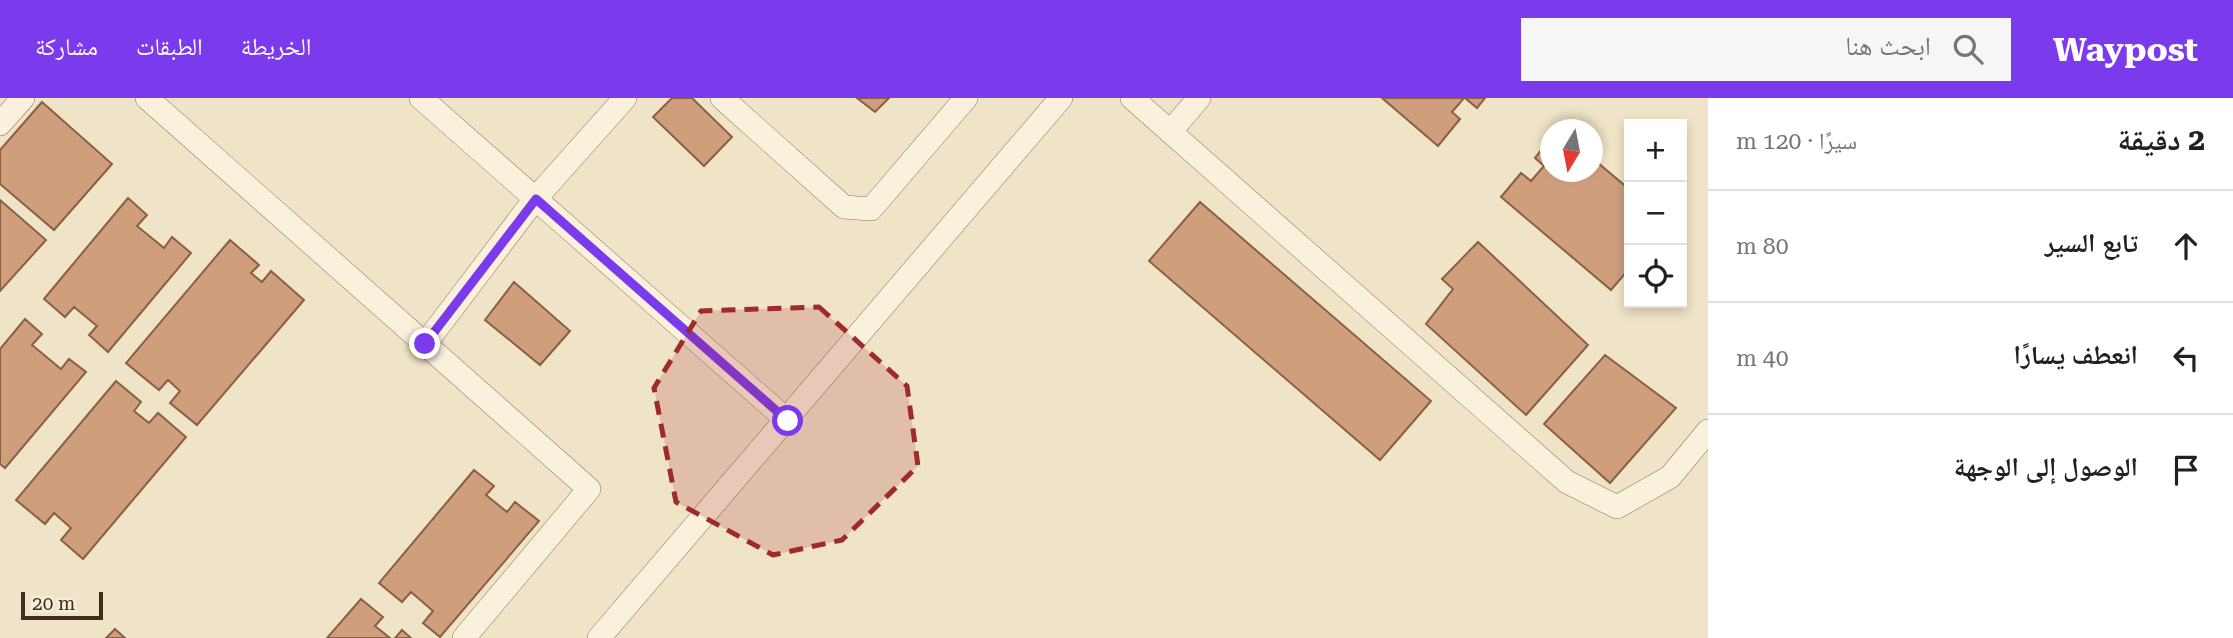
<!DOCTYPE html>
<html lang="ar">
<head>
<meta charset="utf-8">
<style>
	:root { --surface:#fff; --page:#f6f6f6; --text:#202124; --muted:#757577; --line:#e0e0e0; --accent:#7c3aed }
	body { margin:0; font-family:"Roboto Serif","Noto Naskh Arabic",serif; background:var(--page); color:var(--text); direction:rtl }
	.controls { position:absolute; right:21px; top:21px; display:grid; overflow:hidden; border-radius:0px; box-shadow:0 4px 10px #0003 }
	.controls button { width:63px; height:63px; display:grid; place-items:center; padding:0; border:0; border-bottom:2px solid var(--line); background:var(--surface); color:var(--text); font:35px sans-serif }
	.compass { position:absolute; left:1540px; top:21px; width:63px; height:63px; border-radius:50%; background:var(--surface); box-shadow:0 4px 10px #0003; rotate:190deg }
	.scale { position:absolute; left:21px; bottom:18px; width:82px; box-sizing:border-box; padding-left:7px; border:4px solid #3d2e20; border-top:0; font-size:19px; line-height:24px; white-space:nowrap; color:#3d2e20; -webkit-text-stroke:5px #f7eed8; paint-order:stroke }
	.stop { position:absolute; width:21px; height:21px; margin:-16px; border:5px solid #7c3aed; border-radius:50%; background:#fff }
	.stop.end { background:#7c3aed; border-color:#fff; box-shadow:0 2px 7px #0008 }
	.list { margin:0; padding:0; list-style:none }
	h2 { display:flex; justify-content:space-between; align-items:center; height:91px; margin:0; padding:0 28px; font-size:30px }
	h2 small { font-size:23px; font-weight:400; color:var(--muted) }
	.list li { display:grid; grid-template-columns:46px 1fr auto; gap:21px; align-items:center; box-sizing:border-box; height:112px; padding:0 28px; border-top:2px solid var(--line) }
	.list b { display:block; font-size:26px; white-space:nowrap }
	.list em { font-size:23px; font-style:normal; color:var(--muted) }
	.icon { flex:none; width:38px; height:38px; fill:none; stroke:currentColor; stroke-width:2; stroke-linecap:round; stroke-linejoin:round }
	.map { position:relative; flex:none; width:1708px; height:540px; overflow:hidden; direction:ltr }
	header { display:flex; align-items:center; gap:42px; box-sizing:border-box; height:98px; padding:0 35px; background:var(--accent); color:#fff }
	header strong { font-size:33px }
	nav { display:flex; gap:38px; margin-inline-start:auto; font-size:24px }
	.search { width:490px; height:63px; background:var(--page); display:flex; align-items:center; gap:18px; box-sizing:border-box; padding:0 24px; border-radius:0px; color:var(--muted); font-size:26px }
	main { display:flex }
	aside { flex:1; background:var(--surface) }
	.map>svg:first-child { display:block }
</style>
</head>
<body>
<header>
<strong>Waypost</strong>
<div class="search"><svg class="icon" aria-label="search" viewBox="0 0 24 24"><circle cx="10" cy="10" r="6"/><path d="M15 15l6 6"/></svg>ابحث هنا</div>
<nav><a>الخريطة</a><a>الطبقات</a><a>مشاركة</a></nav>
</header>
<main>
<aside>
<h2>2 دقيقة<small>سيرًا · 120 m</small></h2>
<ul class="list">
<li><svg class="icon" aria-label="ahead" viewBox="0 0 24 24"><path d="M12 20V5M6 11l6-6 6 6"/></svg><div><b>تابع السير</b></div><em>80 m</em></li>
<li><svg class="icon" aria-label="left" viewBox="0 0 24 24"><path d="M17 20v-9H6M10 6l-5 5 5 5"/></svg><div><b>انعطف يسارًا</b></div><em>40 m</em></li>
<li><svg class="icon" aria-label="arrive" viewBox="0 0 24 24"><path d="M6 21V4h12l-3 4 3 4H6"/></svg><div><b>الوصول إلى الوجهة</b></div></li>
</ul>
</aside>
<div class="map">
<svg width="1708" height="540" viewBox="0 0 1708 540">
	<rect width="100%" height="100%" fill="#f0e4c8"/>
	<path fill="#cf9f7d" stroke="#8d5f41" stroke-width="2" d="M672,0h20l40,39 -28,29 -51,-49z
		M857,0h32l-14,14z
		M1382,0h82l-12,14 8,7 -22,27z
		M1465,0h20l-8,10z
		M42,4l70,62 -58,66 -54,-46v-34z
		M1550,41v33h42v-14l37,31v63l-4,5 4,3v9l-18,21 -110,-93 20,-24 10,8 13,-15 -9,-8z
		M128,100l19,17 -10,11 27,22 8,-11 19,16 -83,99 -19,-17 8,-9 -23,-19 -9,10 -21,-18z
		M0,102l46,40 -46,51z
		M1200,104l231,199 -51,59 -231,-199z
		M230,142l29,25 -8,8 11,9 9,-11 33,29 -107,125 -27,-22 10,-12 -12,-11 -9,10 -33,-27z
		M1478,144l110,103 -62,70 -100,-91 27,-35 -11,-10z
		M514,184l56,49 -30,34 -55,-45z
		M25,221l17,15 -10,11 29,24 8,-10 17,13 -81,96 -5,-4v-115z
		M1605,257l71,53 -66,75 -66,-59z
		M116,283l25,21 -7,9 15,12 9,-10 28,24 -103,122 -22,-19 10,-12 -17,-15 -9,11 -29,-24z
		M474,372l20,16 -8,9 21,17 8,-10 24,19 -99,116 -17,-14 10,-12 -22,-19 -9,10 -23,-19z
		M361,501l22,18 -8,9 15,12h-63z
		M115,531l10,9h-19z
		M402,532l9,8h-16z"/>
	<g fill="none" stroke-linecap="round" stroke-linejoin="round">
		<g stroke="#8d765c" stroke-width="24">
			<path id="minor" d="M147,0l442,391 -125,149
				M421,0l367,323
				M722,0l122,109 27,2 95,-111
				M1132,0l435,384 50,25 53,-30 38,-46
				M0,26l23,-26
				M1170,34l29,-34
				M425,246l110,-145 90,-101
				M599,540l462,-540"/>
		</g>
		<use href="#minor" stroke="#faf1dc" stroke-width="23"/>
	</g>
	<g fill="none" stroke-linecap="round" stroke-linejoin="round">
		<path stroke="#7c3aed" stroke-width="9" d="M425,246l111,-145 252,222"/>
	</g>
	<path fill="#9e2a2b" fill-opacity="0.2" stroke="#9e2a2b" stroke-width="5" stroke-dasharray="14 9" stroke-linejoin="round" d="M819,209l88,79 11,80 -76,74 -69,15 -97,-53 -22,-114 47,-77z"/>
</svg>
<div class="controls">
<button>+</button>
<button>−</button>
<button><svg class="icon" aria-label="locate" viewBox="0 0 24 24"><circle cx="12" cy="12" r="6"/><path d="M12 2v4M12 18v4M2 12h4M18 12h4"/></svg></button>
</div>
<svg class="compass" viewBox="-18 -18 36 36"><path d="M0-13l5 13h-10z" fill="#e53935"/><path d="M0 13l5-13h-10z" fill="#757577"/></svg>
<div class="scale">20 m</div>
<div class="stop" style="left:788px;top:323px"></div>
<div class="stop end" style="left:425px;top:246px"></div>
</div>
</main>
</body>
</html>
